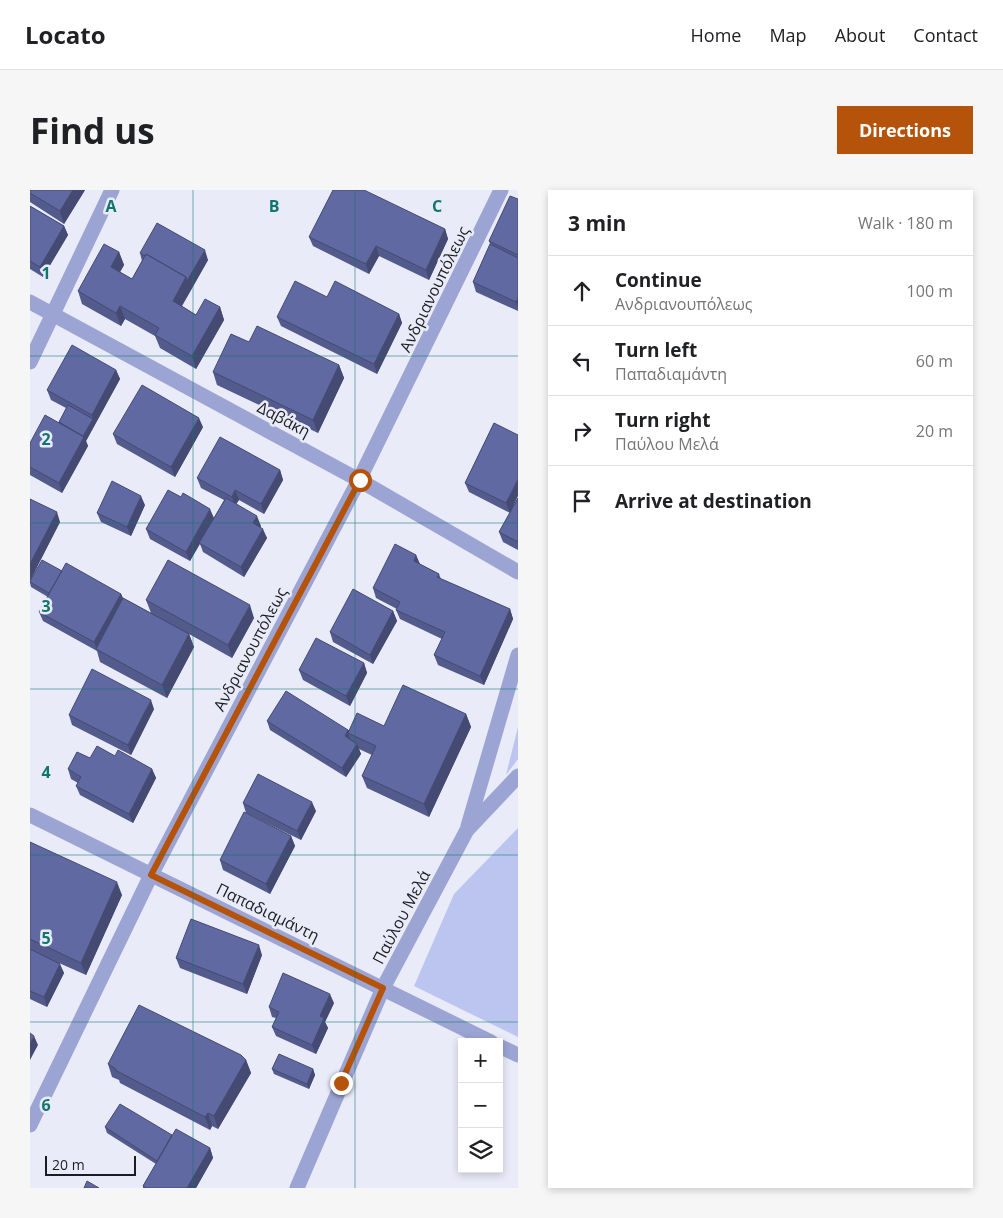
<!DOCTYPE html>
<html lang="en">
<head>
<meta charset="utf-8">
<style>
	:root { --surface:#fff; --page:#f6f6f6; --text:#202124; --muted:#757577; --line:#e0e0e0; --accent:#b45309 }
	body { margin:0; font-family:"Open Sans",sans-serif; background:var(--page); color:var(--text) }
	.controls { position:absolute; right:15px; bottom:15px; display:grid; overflow:hidden; border-radius:0px; box-shadow:0 2px 8px #0003 }
	.controls button { width:45px; height:45px; display:grid; place-items:center; padding:0; border:0; border-bottom:1px solid var(--line); background:var(--surface); color:var(--text); font:25px sans-serif }
	.scale { position:absolute; left:15px; bottom:12px; width:91px; box-sizing:border-box; padding-left:5px; border:2px solid #1c1d22; border-top:0; font-size:14px; line-height:18px; white-space:nowrap; color:#1c1d22; -webkit-text-stroke:4px #e9ebf8; paint-order:stroke }
	.stop { position:absolute; width:15px; height:15px; margin:-11px; border:4px solid #b45309; border-radius:50%; background:#fff }
	.stop.end { background:#b45309; border-color:#fff; box-shadow:0 1px 5px #0008 }
	.list { margin:0; padding:0; list-style:none }
	h2 { display:flex; justify-content:space-between; align-items:center; height:65px; margin:0; padding:0 20px; font-size:21px }
	h2 small { font-size:16px; font-weight:400; color:var(--muted) }
	.list li { display:grid; grid-template-columns:32px 1fr auto; gap:15px; align-items:center; box-sizing:border-box; height:70px; padding:0 20px; border-top:1px solid var(--line) }
	.list b { display:block; font-size:19px; white-space:nowrap }
	.list p { margin:0; font-size:16px; white-space:nowrap; color:var(--muted) }
	.list em { font-size:16px; font-style:normal; color:var(--muted) }
	.icon { flex:none; width:28px; height:28px; fill:none; stroke:currentColor; stroke-width:2; stroke-linecap:round; stroke-linejoin:round }
	.map { position:relative; flex:none; width:488px; height:998px; overflow:hidden; border-radius:0px }
	header { display:flex; align-items:center; gap:30px; box-sizing:border-box; height:70px; padding:0 25px; background:var(--surface); border-bottom:1px solid var(--line) }
	header strong { font-size:24px }
	nav { display:flex; gap:28px; margin-inline-start:auto; font-size:18px }
	.intro { display:flex; align-items:center; justify-content:space-between; box-sizing:border-box; height:120px; padding:0 30px }
	h1 { margin:0; font-size:35px }
	.button { padding:12px 22px; border-radius:0px; background:var(--accent); color:#fff; font-size:18px; font-weight:700 }
	main { display:flex; gap:30px; padding:0 30px }
	aside { flex:1; background:var(--surface); border-radius:0px; box-shadow:0 2px 8px #0003 }
	.map>svg:first-child { display:block }
</style>
</head>
<body>
<header>
<strong>Locato</strong>
<nav><a>Home</a><a>Map</a><a>About</a><a>Contact</a></nav>
</header>
<div class="intro"><h1>Find us</h1><a class="button">Directions</a></div>
<main>
<div class="map">
<svg width="488" height="998" viewBox="0 0 488 998">
	<rect width="100%" height="100%" fill="#e9ebf8"/>
	<path fill="#bcc5f0" d="M488,537v32l-12,16z
		M488,638v209l-104,-51 40,-92z"/>
	<g fill="none" stroke-linecap="round" stroke-linejoin="round">
		<path stroke="#9ca4d3" stroke-width="15" d="M0,112l329,178 159,92
			M0,172l82,-172
			M0,625l461,227
			M438,636l50,-171
			M469,856l19,9
			M0,935l121,-250 208,-395 142,-290
			M267,998l86,-200 84,-158 51,-54"/>
	</g>
	<path fill="#535a8c" d="M0,0h55l-21,34 -34,-22z
		M488,9v112l-42,-19 -3,-10 17,-38 -1,-3z
		M0,16l34,20 4,9 -25,42 -13,-8z
		M415,39l3,10 -19,41 -50,-24 -10,18 -56,-28 -4,-9z
		M89,62l5,13 -4,7 12,7 10,-18 -2,-8 68,7 -26,46 14,9 24,-8 4,13 -28,49 -36,-21 -5,-12 -30,-17 -4,7 -39,-22 -4,-13z
		M297,107l72,17 3,9 -25,51 -96,-48 -4,-9z
		M219,152l90,23 5,13 -26,55 -101,-48 -4,-13z
		M86,180l4,9 -34,62 2,5 -26,47 -32,-18v-32l29,-21 7,-14 -15,-8 -4,-10z
		M464,233l17,87 7,-12v52l-15,-8 -4,-10 11,-19 -41,-21 -4,-9z
		M173,237l-28,50 -58,-33 -4,-10z
		M250,280l3,10 -19,34 -25,-14 -3,4 25,22 -1,1 7,11 -23,39 -41,-25 -3,-8 -10,17 -40,-22 -4,-10 68,-11 10,-18 -23,-12 -4,-10z
		M0,309l30,23 -30,58 32,-9 59,23 2,4 28,15 -5,-13 108,18 -22,40 -43,-24 5,13 -27,51 -67,-36 -3,-11 -54,-30 -4,-9 9,-15 -17,-10 -1,-4z
		M115,315l-14,31 -30,-14 -4,-9z
		M386,365l4,9 19,10 2,5 69,30 3,10 -29,66 -46,-20 -4,-10 8,-16 -42,-20 -4,-9 1,-1 -21,-11 -3,-10z
		M363,421l4,10 -24,43 -40,-22 -3,-10z
		M334,473l3,10 -17,33 -47,-26 -4,-10z
		M124,519l-23,46 -59,-30 -3,-10z
		M436,524l5,13 -42,90 -62,-29 -5,-12 10,-21 -13,-6 2,5 -15,23 -76,-47 -3,-9 81,9 36,-4z
		M85,566l37,13 4,9 -23,45 -53,-28 -4,-9 2,-3 -7,-4 -3,-10 22,-11z
		M213,613l73,8 -15,29 -55,-27z
		M261,646l4,10 -25,48 -47,-24 -3,-10z
		M0,652l92,53 -36,80 -27,-12 5,10 -17,34 -17,-8z
		M232,765l-15,39 -67,-26 -4,-10z
		M304,813l-9,19 3,6 -12,26 -40,-18 -4,-9 4,-9 -4,-1 -3,-10z
		M216,870l5,13 -33,56 -6,-3 -2,4 -90,-47 -1,-3 -7,-3 -4,-13z
		M242,879h41l2,6 -6,14 -35,-15z
		M75,937l67,8 38,13 3,10 -17,30h-53v-2l13,-22 -49,-31z"/>
	<path fill="#444a72" d="M43,0h12l-21,34 -4,-13z
		M34,36l4,9 -25,42 -3,-10z
		M415,39l3,10 -19,41 -3,-10z
		M346,56l3,10 -10,18 -3,-10z
		M175,60l3,10 -17,30 -4,-9z
		M89,62l5,13 -8,14 -5,-12z
		M156,87l5,13 -14,24 -4,-13z
		M488,108v10l-2,-6z
		M90,116l5,13 -4,7 -5,-13z
		M190,117l4,13 -28,49 -4,-13z
		M369,124l3,9 -25,51 -3,-10z
		M309,175l5,13 -26,55 -5,-13z
		M86,180l4,9 -34,62 2,5 -26,47 -3,-10 34,-64 -1,-4z
		M169,228l4,9 -28,50 -4,-10z
		M250,280l3,10 -19,34 -3,-10z
		M488,289v17l-8,17 -4,-10z
		M205,300l4,10 -4,6 -3,-9z
		M111,306l4,9 -14,31 -4,-9z
		M180,319l4,9 -24,43 -4,-9z
		M27,322l3,10 -30,59v-17z
		M227,326l4,10 -4,6 -4,-9z
		M233,339l4,9 -23,39 -3,-10z
		M386,365l4,10 -6,-4z
		M91,404l4,9 -28,46 -3,-7z
		M220,415l4,13 -22,40 -4,-13z
		M480,419l3,10 -29,66 -4,-9z
		M363,421l4,10 -24,43 -3,-9z
		M159,444l5,13 -27,51 -5,-13z
		M334,473l3,10 -17,33 -4,-10z
		M121,510l3,9 -23,46 -3,-10z
		M436,524l5,13 -42,90 -5,-13z
		M318,540l2,4 -2,-1 3,9 -6,-6z
		M327,554l4,10 -15,23 -4,-9z
		M122,579l4,9 -23,45 -4,-9z
		M282,612l4,9 -15,29 -4,-9z
		M261,646l4,10 -25,48 -4,-10z
		M87,692l5,13 -36,80 -5,-12z
		M229,755l3,10 -15,39 -4,-10z
		M30,774l4,9 -17,34 -3,-10z
		M300,804l4,9 -9,19 3,6 -12,26 -4,-9 8,-29z
		M4,846l4,9 -8,15v-16z
		M216,870l5,13 -33,56 -4,-13z
		M283,879l2,6 -6,14 -2,-5z
		M178,923l4,13 -2,4 -5,-13z
		M180,958l3,10 -17,30h-9z"/>
	<path fill="#6169a3" stroke="#444a72" d="M0,0h43l-13,21 -30,-18z
		M303,0h31l81,39 -19,41 -50,-24 -10,18 -57,-27z
		M480,6l8,3v56l-29,-14z
		M0,16l34,20 -24,41 -10,-6z
		M127,33l48,27 -18,31 -1,-4 -40,-23 -1,2 -5,-3z
		M74,54l15,8 -8,15 21,12 14,-25 40,23 -13,24 23,14 9,-16 15,8 -28,49 -37,-21 4,-7 -39,-22 -4,7 -38,-22z
		M460,54l28,14v40l-2,4 -43,-20z
		M265,91l32,16 8,-16 64,33 -25,50 -97,-47z
		M227,136l82,39 -26,55 -100,-48 18,-38 18,8z
		M42,155l44,25 -24,45 -45,-25z
		M112,195l57,33 -28,49 -58,-33z
		M38,215l25,14 -10,17 -24,-14z
		M15,225l39,22 -25,46 -29,-16v-24z
		M464,233l24,12v44l-12,24 -41,-20z
		M190,247l60,33 -19,34 -26,-14 -3,7 -35,-19z
		M82,291l29,15 -14,31 -30,-14z
		M138,300l13,7 2,-4 27,16 -24,43 -40,-23z
		M196,308l31,18 -4,7 10,6 -22,38 -42,-24z
		M488,308v44l-19,-10z
		M0,309l27,13 -27,52z
		M365,354l21,11 -2,6 25,13 -2,3 73,32 -30,67 -46,-21 11,-23 -49,-22 4,-8 -27,-14z
		M12,370l20,11 -13,22 -19,-11v-1z
		M138,370l82,45 -22,40 -82,-45z
		M36,373l55,31 -27,48 -55,-30z
		M323,399l40,22 -23,44 -40,-23z
		M93,408l66,36 -27,51 -66,-36z
		M286,448l48,25 -18,33 -47,-26z
		M62,479l59,31 -23,45 -59,-30z
		M373,495l63,29 -42,90 -62,-28 14,-30 -28,-13 9,-20 27,13z
		M256,501l62,39 -3,6 12,8 -15,24 -75,-47z
		M67,556l18,10 3,-6 34,19 -23,45 -53,-28 5,-9 -13,-8 9,-17 13,6z
		M228,584l54,28 -15,29 -54,-28z
		M214,622l47,24 -25,48 -46,-24z
		M0,652l87,40 -36,81 -51,-24z
		M161,729l68,26 -16,39 -67,-26z
		M0,759l30,15 -16,33 -14,-6z
		M253,783l47,21 -10,22 4,2 -12,27 -40,-18 7,-15 -10,-5z
		M109,815l102,50 5,5 -32,56 -6,-3 -3,4 -90,-47 1,-1 -8,-5z
		M0,843l4,3 -4,8z
		M249,864l34,15 -6,15 -35,-15z
		M90,914l52,31 -15,26 -52,-34z
		M146,939l34,19 -23,40h-41l-3,-2z
		M57,991l12,7h-15z"/>
	<g fill="none" stroke-linecap="round" stroke-linejoin="round">
		<path stroke="#b45309" stroke-width="6" d="M311,893l42,-95 -232,-113 209,-395"/>
	</g>
	<path fill="none" stroke="#0f766e" stroke-width="1" stroke-opacity="0.55" d="M163,0v998M325,0v998M0,166h488M0,333h488M0,499h488M0,665h488M0,832h488"/>
	<g text-anchor="middle" dominant-baseline="central" stroke-width="5" stroke-linejoin="round" paint-order="stroke">
		<g font-size="16" fill="#1c1d22" stroke="#e9ebf8">
			<text transform="translate(404 99) rotate(-64)">Ανδριανουπόλεως</text>
			<text transform="translate(254 229) rotate(28)">Δαβάκη</text>
			<text transform="translate(220 459) rotate(-62)">Ανδριανουπόλεως</text>
			<text transform="translate(238 722) rotate(26)">Παπαδιαμάντη</text>
			<text transform="translate(371 727) rotate(-62)">Παύλου Μελά</text>
		</g>
	</g>
	<g font-size="16" text-anchor="middle" font-weight="bold" fill="#0f766e" stroke="#e9ebf8" stroke-width="5" stroke-linejoin="round" paint-order="stroke">
		<text x="81" y="22">A</text>
		<text x="244" y="22">B</text>
		<text x="407" y="22">C</text>
		<text x="16" y="89">1</text>
		<text x="16" y="255">2</text>
		<text x="16" y="422">3</text>
		<text x="16" y="588">4</text>
		<text x="16" y="754">5</text>
		<text x="16" y="921">6</text>
	</g>
</svg>
<div class="controls">
<button>+</button>
<button>−</button>
<button><svg class="icon" aria-label="layers" viewBox="0 0 24 24"><path d="M12 4l9 5-9 5-9-5zM3 14l9 5 9-5"/></svg></button>
</div>
<div class="scale">20 m</div>
<div class="stop" style="left:330px;top:290px"></div>
<div class="stop end" style="left:311px;top:893px"></div>
</div>
<aside>
<h2>3 min<small>Walk · 180 m</small></h2>
<ul class="list">
<li><svg class="icon" aria-label="ahead" viewBox="0 0 24 24"><path d="M12 20V5M6 11l6-6 6 6"/></svg><div><b>Continue</b><p>Ανδριανουπόλεως</p></div><em>100 m</em></li>
<li><svg class="icon" aria-label="left" viewBox="0 0 24 24"><path d="M17 20v-9H6M10 6l-5 5 5 5"/></svg><div><b>Turn left</b><p>Παπαδιαμάντη</p></div><em>60 m</em></li>
<li><svg class="icon" aria-label="right" viewBox="0 0 24 24"><path d="M7 20v-9h11M14 6l5 5-5 5"/></svg><div><b>Turn right</b><p>Παύλου Μελά</p></div><em>20 m</em></li>
<li><svg class="icon" aria-label="arrive" viewBox="0 0 24 24"><path d="M6 21V4h12l-3 4 3 4H6"/></svg><div><b>Arrive at destination</b></div></li>
</ul>
</aside>
</main>
</body>
</html>
